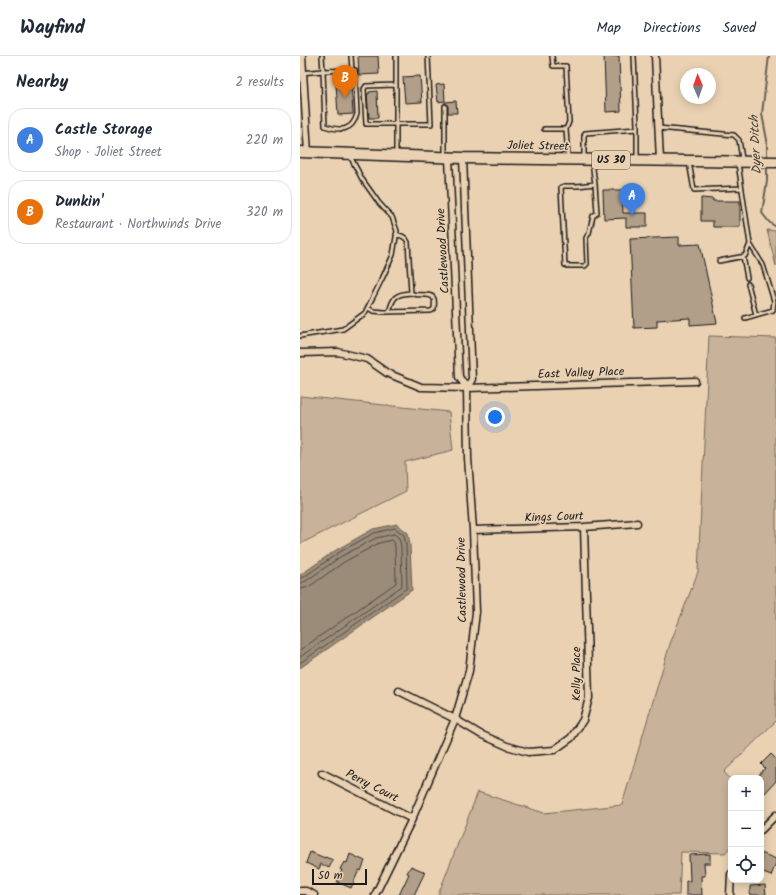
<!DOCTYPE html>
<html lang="en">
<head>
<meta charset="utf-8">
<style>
	:root { --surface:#fff; --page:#f2f2f3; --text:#1f2937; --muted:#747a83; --line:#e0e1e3; --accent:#c8321e }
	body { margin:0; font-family:Kalam,sans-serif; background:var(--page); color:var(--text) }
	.controls { position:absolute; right:12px; bottom:12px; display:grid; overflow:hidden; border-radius:8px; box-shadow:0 2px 10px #0003 }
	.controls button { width:36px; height:36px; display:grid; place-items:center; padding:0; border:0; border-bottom:1px solid var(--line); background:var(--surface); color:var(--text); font:20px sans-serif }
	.compass { position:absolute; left:380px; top:12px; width:36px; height:36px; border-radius:50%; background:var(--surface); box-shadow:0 2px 10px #0003; rotate:358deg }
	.scale { position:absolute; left:12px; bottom:10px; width:55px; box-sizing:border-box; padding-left:4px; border:2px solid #1c1c1c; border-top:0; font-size:11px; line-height:14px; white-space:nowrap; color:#1c1c1c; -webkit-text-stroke:3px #ead1b2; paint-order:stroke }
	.you { position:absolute; left:195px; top:361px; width:14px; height:14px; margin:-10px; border:3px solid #fff; border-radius:50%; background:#1a73e8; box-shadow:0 0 0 6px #1a73e833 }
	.badge { display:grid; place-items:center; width:26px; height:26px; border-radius:50%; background:var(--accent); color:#fff; font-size:13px; font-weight:700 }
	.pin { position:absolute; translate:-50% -33px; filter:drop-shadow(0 1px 2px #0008) }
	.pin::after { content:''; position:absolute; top:21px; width:14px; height:12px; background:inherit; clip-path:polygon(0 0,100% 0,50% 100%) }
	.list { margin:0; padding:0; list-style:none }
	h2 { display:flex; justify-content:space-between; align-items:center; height:52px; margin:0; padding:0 16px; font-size:17px }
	h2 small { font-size:13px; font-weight:400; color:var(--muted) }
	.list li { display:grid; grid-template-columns:26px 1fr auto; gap:12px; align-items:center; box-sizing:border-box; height:64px; margin:0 8px 8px; padding:0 8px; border:1px solid var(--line); border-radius:16px }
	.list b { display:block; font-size:15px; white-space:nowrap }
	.list p { margin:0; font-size:13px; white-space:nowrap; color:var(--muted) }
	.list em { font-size:13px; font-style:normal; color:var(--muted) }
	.icon { flex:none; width:22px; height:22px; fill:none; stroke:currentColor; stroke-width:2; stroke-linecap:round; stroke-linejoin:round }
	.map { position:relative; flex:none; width:476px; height:839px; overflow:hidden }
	header { display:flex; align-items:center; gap:24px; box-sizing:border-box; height:56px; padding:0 20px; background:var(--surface); border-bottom:1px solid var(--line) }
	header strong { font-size:19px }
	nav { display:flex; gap:22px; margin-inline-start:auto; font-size:14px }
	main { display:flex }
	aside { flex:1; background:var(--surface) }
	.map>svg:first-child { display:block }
</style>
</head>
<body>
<header>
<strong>Wayfind</strong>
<nav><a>Map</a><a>Directions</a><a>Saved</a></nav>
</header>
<main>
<aside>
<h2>Nearby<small>2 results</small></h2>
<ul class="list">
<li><span class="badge" style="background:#3f7fe0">A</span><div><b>Castle Storage</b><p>Shop · Joliet Street</p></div><em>220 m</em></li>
<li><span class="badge" style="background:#e8710a">B</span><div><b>Dunkin'</b><p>Restaurant · Northwinds Drive</p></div><em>320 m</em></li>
</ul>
</aside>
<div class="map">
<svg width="476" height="839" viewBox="0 0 476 839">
	<rect width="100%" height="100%" fill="#ead1b2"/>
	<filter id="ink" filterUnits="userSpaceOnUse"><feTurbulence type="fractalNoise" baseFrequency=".025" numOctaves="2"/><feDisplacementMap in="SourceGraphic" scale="8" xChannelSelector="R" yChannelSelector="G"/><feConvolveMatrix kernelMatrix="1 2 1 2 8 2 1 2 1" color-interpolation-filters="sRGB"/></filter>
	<g filter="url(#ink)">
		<path fill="#c8b39a" stroke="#72685b" d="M467,174l9,1v35z
			M409,280l67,2v383l-52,51 7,8v66l-6,7 -44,-1 -2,43h-241l40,-103 66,21 78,-8 48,-161 28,-72z
			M0,340l149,16 4,38 -48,12 1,29 -106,53z"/>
		<path fill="#9b8c79" stroke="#685f54" d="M97,468l11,9 2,12 2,45 -112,78v-93l36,-25 37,-21z"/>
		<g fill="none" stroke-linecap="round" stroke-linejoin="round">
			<path stroke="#4f4941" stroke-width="1" d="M0,522l4,-1 34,-24 36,-20 21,-5 9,7 2,10 1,43 -107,75
				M0,527l6,-2 34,-24 36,-19 18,-4 5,4 2,8 1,40 -102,71
				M0,533l5,-1 5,-2 34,-24 35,-19 13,-3 2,2 1,5 1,36 -96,67"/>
			<path stroke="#685f54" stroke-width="2" d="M467,102v-18l-5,-26 7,-58
				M467,108v17l-5,32 7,9 7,5"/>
		</g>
		<path fill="#b19f89" stroke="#1c1c1c" d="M58,0h20l1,18 -20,1z
			M304,0h15l2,55 -15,1z
			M120,20l2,26 -17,1 -2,-26z
			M51,26l2,32 -15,1 -2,-32z
			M144,28l1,17 -7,1 -2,-17z
			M77,35l1,27h-9l-2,-24h2v-2z
			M156,45l1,12h-9v-7l-3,-3v-1z
			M303,134h19l1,23h24v14h-21v-9l-22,1z
			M401,142l12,1v2h27v26h-27v-6h-12z
			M379,181v8l21,-1 17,79 -27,2v-7l-33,2v7l-23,1 -4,-89z
			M471,698l5,5v22l-11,12 -4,-3v-12h-5l9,-10 -4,-4z
			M10,796l15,6v-1l8,3 -4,8 -8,-4 -2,5 -13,-6z
			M461,797l15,6v4l-5,13 -10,-4z
			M50,798l15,7 -4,10 -2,-1 -8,18 -14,-6 5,-12 -2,-1 4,-7 3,1z
			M410,798v9h-6l1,13h-4l1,19h-16v-14h4l-1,-26z
			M111,810l14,6 -11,23h-15l10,-21 -2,-1z
			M465,829l1,10h-16v-9z"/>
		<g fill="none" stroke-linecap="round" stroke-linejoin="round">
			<g stroke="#1c1c1c" stroke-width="6">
				<path id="service" d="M51,0l1,14
					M96,0v98
					M252,0l1,10h13l3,56 -3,7 2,29
					M334,0l3,69v33
					M55,14l2,44c-5,18 -17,17 -32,12l-2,-55z
					M0,17l23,-2 -1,-15
					M95,29l-29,1 -2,3 2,35h65l-3,-68
					M145,50v50
					M358,72l76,7 5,5 3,19
					M244,73h22
					M284,103v-23l1,-3 52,-4
					M292,106l3,22 -18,2h-13l-3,1 4,78 2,1h18l2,-2 -1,-26 3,-5 4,-17 4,-3 -2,-29
					M389,106l5,28 48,-2
					M438,107l12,81 13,21 11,36 -1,9 -28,8
					M443,200l4,22
					M419,205l26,-5 5,-12
					M448,228l8,31
					M68,252l5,3 11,1 47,-1 3,-2c0,-3 1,-7 0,-10 -2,-7 -17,-2 -23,-6l-3,-51c-2,-5 -6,-6 -12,-8
					M89,256c4,-15 6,-18 22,-19
					M0,280l43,-7 22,-16 17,-34 11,-24 4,-24 -5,-14 -13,-14 -17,-24 -12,-23"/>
			</g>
			<g stroke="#1c1c1c" stroke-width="9">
				<path id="minor" d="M2,0l6,97
					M355,0l5,104
					M149,102l10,219 8,11
					M0,297l38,-1 29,7 20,14 34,14 46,1 228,-7
					M173,474l111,-3 53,-4
					M99,635l56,28 25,15 27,12 21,6 26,-2 17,-12 12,-18 6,-22 -5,-171
					M22,717l90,46
					M461,774l15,-15
					M0,835h6l8,4
					M75,839l37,-76 43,-100 14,-48 7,-59 -3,-82 -5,-72 -1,-70 5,-9 -9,-221
					M430,839l1,-21"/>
			</g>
			<g stroke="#1c1c1c" stroke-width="13">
				<path id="primary" d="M0,96l163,6 313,4"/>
			</g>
			<use href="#service" stroke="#ead1b2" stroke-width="3"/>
			<use href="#minor" stroke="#ead1b2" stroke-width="6"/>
			<use href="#primary" stroke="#ead1b2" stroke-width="10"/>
		</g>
	</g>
	<g text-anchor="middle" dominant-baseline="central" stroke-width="3.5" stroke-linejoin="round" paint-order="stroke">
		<rect fill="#ead1b2" stroke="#5a5249" stroke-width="1" x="292" y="95" width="38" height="18" rx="3"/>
		<g font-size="11" font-weight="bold" fill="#1c1c1c">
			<text x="311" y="104">US 30</text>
		</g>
		<g font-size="12" fill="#1c1c1c" stroke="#ead1b2">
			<text transform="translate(238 90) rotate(1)">Joliet Street</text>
			<text transform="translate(143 195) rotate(-93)">Castlewood Drive</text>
			<text transform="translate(281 317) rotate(-2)">East Valley Place</text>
			<text transform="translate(254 461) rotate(-2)">Kings Court</text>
			<text transform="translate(162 524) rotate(-91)">Castlewood Drive</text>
			<text transform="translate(276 618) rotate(-90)">Kelly Place</text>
			<text transform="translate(72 730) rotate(27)">Perry Court</text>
		</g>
		<g font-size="13" font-style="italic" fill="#48433d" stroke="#ead1b2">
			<text transform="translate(456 89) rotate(-93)">Dyer Ditch</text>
		</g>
	</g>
</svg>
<div class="controls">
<button>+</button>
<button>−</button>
<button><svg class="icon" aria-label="locate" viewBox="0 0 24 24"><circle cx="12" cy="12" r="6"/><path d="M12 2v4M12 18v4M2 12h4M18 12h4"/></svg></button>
</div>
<svg class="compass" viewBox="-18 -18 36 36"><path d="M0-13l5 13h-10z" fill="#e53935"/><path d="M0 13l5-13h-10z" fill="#747a83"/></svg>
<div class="scale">50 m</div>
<div class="you"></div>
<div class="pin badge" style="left:332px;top:160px;background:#3f7fe0">A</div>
<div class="pin badge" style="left:45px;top:42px;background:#e8710a">B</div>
</div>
</main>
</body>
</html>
